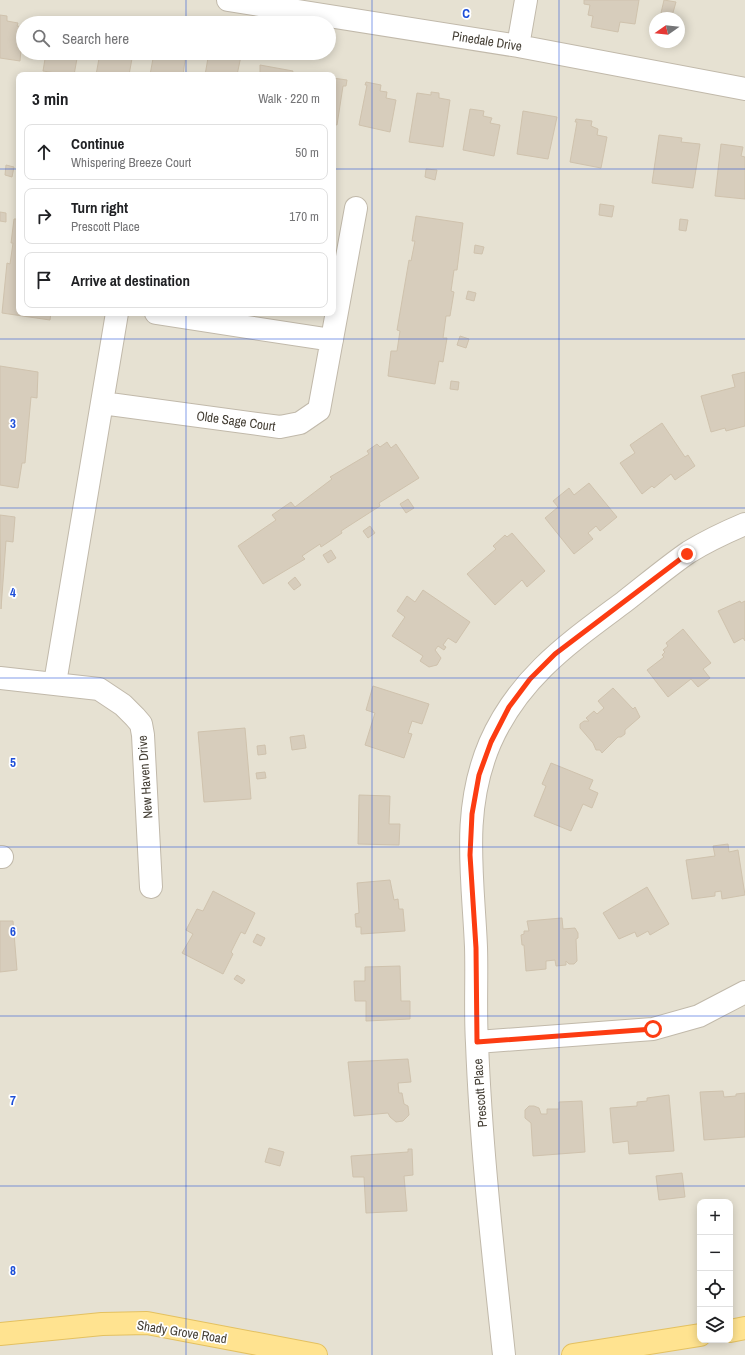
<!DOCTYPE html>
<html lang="en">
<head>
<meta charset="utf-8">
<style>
	:root { --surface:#fff; --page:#f2f2f2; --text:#202124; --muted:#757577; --line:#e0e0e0 }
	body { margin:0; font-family:"Archivo Narrow",sans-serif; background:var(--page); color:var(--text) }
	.controls { position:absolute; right:12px; bottom:12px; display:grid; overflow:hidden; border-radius:8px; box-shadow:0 2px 10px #0003 }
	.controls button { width:36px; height:36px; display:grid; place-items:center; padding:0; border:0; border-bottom:1px solid var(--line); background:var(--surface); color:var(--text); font:20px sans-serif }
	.compass { position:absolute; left:649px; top:12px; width:36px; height:36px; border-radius:50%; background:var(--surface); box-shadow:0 2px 10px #0003; rotate:256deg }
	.stop { position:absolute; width:12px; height:12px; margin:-9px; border:3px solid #fc3c12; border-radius:50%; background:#fff }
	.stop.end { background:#fc3c12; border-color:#fff; box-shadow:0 1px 4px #0008 }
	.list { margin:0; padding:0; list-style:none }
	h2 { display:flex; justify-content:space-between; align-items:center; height:52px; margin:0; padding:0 16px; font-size:17px }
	h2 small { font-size:13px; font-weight:400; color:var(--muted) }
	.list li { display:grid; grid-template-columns:26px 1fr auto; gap:12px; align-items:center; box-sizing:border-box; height:56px; margin:0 8px 8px; padding:0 8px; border:1px solid var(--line); border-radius:8px }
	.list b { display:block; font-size:15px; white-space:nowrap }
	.list p { margin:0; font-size:13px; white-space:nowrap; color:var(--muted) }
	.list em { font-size:13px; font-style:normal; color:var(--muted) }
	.icon { flex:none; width:22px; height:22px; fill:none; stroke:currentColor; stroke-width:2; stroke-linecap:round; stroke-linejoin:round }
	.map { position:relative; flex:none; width:745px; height:1355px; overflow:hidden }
	.search { position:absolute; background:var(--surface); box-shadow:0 2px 10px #0003; left:16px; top:16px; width:320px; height:44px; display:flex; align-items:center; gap:10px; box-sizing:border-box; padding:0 14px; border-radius:22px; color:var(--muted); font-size:15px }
	.panel { position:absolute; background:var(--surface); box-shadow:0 2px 10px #0003; left:16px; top:72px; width:320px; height:244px; border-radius:8px }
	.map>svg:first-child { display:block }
</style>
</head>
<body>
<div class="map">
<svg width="745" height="1355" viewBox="0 0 745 1355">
	<rect width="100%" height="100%" fill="#f2eee4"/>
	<path fill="#e6e1d2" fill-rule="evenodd" d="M0,0h745v1355h-745zM655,18h24v24h-24zM23,23h306v30h-306zM19,75h314v238h-314zM700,1202h30v138h-30z"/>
	<path fill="#d7cdbc" stroke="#cfc2ad" d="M584,0h55l-4,24 -15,-2 -2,10 -27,-5 2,-11 -5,-1 2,-10 -6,-1z
		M664,0l12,2 -4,14 -11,-3z
		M0,15l7,1v5l11,2 -1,3 6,1 -3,34 -20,-3z
		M46,53h32l-4,22h-18v-2l-13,-2z
		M100,53h33l-4,22h-33z
		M154,53h32l-3,22h-33z
		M220,53l21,3 -4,19h-32l3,-17 11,1z
		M260,65l33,6 -1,4h-32z
		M333,78l14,2 -1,6h-3l-6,39 -4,-1z
		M366,82l15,3 -1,6 7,1 -1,6 10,2 -6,32 -31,-7 8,-40h-2z
		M431,92l8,1v5l11,2 -7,47 -34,-5 8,-49 14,2z
		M470,109l14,2 -1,5 9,2 -2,5 10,2 -6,31 -31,-6z
		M523,111l34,6 -9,42 -31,-5z
		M576,119l16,2 -1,5 7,3 -1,6 10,2 -6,31 -31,-6 7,-40h-2z
		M659,135l23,3 -1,4 19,2 -7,44 -41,-5z
		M721,144l22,3 -2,9 4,1v42l-30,-3z
		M6,165l8,2 -2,10 -7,-2z
		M426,169l11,1 -2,10 -10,-3z
		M600,204l14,2 -2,11 -13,-2z
		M19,210v103h32l-1,7 -48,-7 5,-50 3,1 3,-21h-2l3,-24h4z
		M0,212l6,1v9l-6,-1z
		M416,216l47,7 -6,47h-3l-3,21 3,1 -4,24h-4l-3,22h4l-4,24 -4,-1 -4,23 -47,-8 3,-25h6l3,-20 -3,-1 12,-70 2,1 4,-20h-3z
		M680,219l8,1 -2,11 -7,-1z
		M475,245l9,2 -2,7 -8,-1z
		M468,291l8,2 -2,8 -8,-2z
		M460,336l9,3 -3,9 -9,-3z
		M0,366l38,6 -1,26 -6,-1 -6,66h-3l-4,25 -18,-3z
		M745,372v54l-19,5 -1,-3 -14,4 -10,-36 34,-9 -3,-12z
		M451,381l8,1 -1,8 -8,-1z
		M662,423l23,34 3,-2 7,11 -20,14 -4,-6 -17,14 -2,-2 -10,8 -22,-31 15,-10 -5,-8z
		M387,442l4,6 5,-4 23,34 -40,25 1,3 -39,25 1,2 -21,14 -1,-3 -18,12 3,3 -42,25 -25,-38 38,-26 -4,-5 19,-13 4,5 37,-28 -2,-2 39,-23 -2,-3 10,-7 3,3z
		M589,483l28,34 -17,14 -4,-5 -8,7 5,6 -19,15 -29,-36 13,-11 -5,-6 16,-13 5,7z
		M408,499l6,9 -8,5 -6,-9z
		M0,515l15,2 -2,25 -7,-1 -5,68z
		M370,526l5,7 -7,5 -5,-7z
		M512,533l33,38 -18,16 -5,-7 -27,25 -28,-31 29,-25 -3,-3 12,-11 2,2z
		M331,550l5,8 -8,5 -5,-8z
		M295,577l6,8 -7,5 -6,-7z
		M423,590l47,32 -14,21 -8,-5 -5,7 3,2 -2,3 -6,-4 -3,4 6,8 -4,7 -8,2 -9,-6 3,-5 -31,-20 13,-19 -8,-6 10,-15 8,6z
		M740,601l1,2 4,-2v40l-2,-3 -9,5 -16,-32z
		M683,629l28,34 -8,6 7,9 -12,9 -7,-8 -23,18 -21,-27 17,-13 -2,-2 3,-3 -2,-2 5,-4 -2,-3z
		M373,686l56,18 -7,20 -10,-3 -4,12 4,1 -8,24 -39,-13 10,-32 -9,-3z
		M613,688l20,21 2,-2 5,10 -15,13v4l-4,3h-3l-16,16 -2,-3h-4l-3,-7 -13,-15v-4l4,-3h5l-3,-3 8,-7 3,3 7,-6 -6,-7z
		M245,728l6,71 -47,3 -6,-70z
		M304,735l2,13 -14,2 -2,-13z
		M265,745l1,9 -8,1 -1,-9z
		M551,763l42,17 -4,9 9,4 -6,15 -9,-4 -12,27 -37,-15 12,-30 -4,-2z
		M265,772l1,6 -9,1 -1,-6z
		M359,795l31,1 -1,28h11l-1,21 -41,-1z
		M728,844l1,8 9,-2 7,45 -23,4 -1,-8 -6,1v4l-23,3 -6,-39 29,-4 -2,-10z
		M390,880l4,20 4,-1 1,10h4l2,22 -44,3v-7h-5l-1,-13 4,-1 -2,-30z
		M647,887l22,37 -19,11 -2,-4 -11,6 -2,-5 -16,7 -16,-26z
		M213,891l42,22 -10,21 -4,-2 -10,20 2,2 -10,20 -41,-21 11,-19 -7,-4 11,-21 6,2z
		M562,918l1,11 12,-1 3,5v5l-2,1 1,22 -3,3h-5l-3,-3v4l-10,1 -1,-6 -9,1v8l-20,2 -2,-26h-2l-1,-10 3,-1v-3h5l-2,-10z
		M0,921h13l4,49 -17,2z
		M257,934l8,4 -4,8 -8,-4z
		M400,966l1,35h9v18l-44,2v-20h-11l-1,-20h11v-14z
		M237,975l8,5 -3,4 -8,-5z
		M408,1059l3,23 -13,1 1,10h3l2,11 4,2 1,9 -6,6 -7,1 -6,-5 -2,-4 -34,3 -6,-54z
		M723,1091l1,6 12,-1v-2l9,-1v44l-41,3 -4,-48z
		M669,1095l5,56 -45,3 -1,-13 -15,2 -3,-35 27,-2v-4l10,-1v-3z
		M582,1101l3,51 -52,4 -2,-33 -6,-5v-8l4,-4h5l5,2 2,6h6v-5h12v-7z
		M269,1148l15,4 -4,14 -15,-4z
		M408,1149h4l1,26 -9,1 3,35 -41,2 -2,-36h-11l-2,-21 57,-4z
		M682,1173l3,24 -26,3 -3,-24z"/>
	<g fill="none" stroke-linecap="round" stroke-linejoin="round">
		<g stroke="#c1b9aa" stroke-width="24">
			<path id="minor" d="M228,0l290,46 227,43
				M518,46l8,-46
				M156,313l176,27
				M102,403l178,24 20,-4 19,-13 37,-202
				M0,678l99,11 24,16 12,12 6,7 2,11 8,152
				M55,683l62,-370
				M0,857h2
				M477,1042l176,-13 46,-13 46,-24
				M504,1355c-11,-104 -23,-207 -27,-312 -2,-32 0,-64 -1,-96 -3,-71 -15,-136 14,-204 29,-66 79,-100 134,-141 22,-17 43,-35 65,-50 18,-11 37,-20 56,-28"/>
		</g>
		<g stroke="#e4c160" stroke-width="24">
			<path id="major" d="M730,1331l15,-3
				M0,1334l102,-10 45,-1 169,32
				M573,1355l127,-20"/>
		</g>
		<use href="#minor" stroke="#fff" stroke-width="22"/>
		<use href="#major" stroke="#ffe390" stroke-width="22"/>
	</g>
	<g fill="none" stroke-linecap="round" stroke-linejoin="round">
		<path stroke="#fc3c12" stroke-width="5" d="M653,1029l-176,13 -1,-94 -6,-93 2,-41 7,-39 12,-33 18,-35 21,-28 25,-25 132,-100"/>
	</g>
	<path fill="none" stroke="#1d4ed8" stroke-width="1" stroke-opacity="0.55" d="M186,0v23M372,0v1355M559,0v1355M186,53v22M0,169h19M333,169h412M186,313v1042M0,339h745M0,508h745M0,678h745M0,847h745M0,1016h745M0,1186h745"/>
	<g text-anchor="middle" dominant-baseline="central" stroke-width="3.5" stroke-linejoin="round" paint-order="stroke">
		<g font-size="13" fill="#443e34" stroke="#fff">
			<text transform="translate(487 41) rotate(9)">Pinedale Drive</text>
			<text transform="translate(236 421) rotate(8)">Olde Sage Court</text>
			<text transform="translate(145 777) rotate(-94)">New Haven Drive</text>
			<text transform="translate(480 1093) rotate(-94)">Prescott Place</text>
			<text transform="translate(182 1332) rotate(9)">Shady Grove Road</text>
		</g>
	</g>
	<g font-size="13" text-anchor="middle" font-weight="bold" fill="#1d4ed8" stroke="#fff" stroke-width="3.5" stroke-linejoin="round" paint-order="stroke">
		<text x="466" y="18">C</text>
		<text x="13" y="428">3</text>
		<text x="13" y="597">4</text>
		<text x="13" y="767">5</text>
		<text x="13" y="936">6</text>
		<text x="13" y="1105">7</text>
		<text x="13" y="1275">8</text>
	</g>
</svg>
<div class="controls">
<button>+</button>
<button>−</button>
<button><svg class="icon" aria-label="locate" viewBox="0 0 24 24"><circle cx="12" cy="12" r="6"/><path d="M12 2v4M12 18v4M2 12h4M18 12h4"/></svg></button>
<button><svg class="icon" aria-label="layers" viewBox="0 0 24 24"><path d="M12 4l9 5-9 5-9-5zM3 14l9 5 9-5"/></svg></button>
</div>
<svg class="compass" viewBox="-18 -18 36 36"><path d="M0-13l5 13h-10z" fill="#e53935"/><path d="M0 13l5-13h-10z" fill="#757577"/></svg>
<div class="stop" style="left:653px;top:1029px"></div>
<div class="stop end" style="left:687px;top:554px"></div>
<div class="search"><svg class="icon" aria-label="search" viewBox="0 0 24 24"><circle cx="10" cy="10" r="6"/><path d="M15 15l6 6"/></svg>Search here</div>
<section class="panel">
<h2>3 min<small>Walk · 220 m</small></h2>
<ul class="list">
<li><svg class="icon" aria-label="ahead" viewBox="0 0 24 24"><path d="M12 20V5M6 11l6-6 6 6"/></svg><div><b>Continue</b><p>Whispering Breeze Court</p></div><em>50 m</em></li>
<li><svg class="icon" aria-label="right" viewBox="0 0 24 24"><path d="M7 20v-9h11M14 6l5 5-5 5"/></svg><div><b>Turn right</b><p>Prescott Place</p></div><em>170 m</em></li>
<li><svg class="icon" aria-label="arrive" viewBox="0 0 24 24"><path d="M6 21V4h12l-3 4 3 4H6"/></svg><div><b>Arrive at destination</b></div></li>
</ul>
</section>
</div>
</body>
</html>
